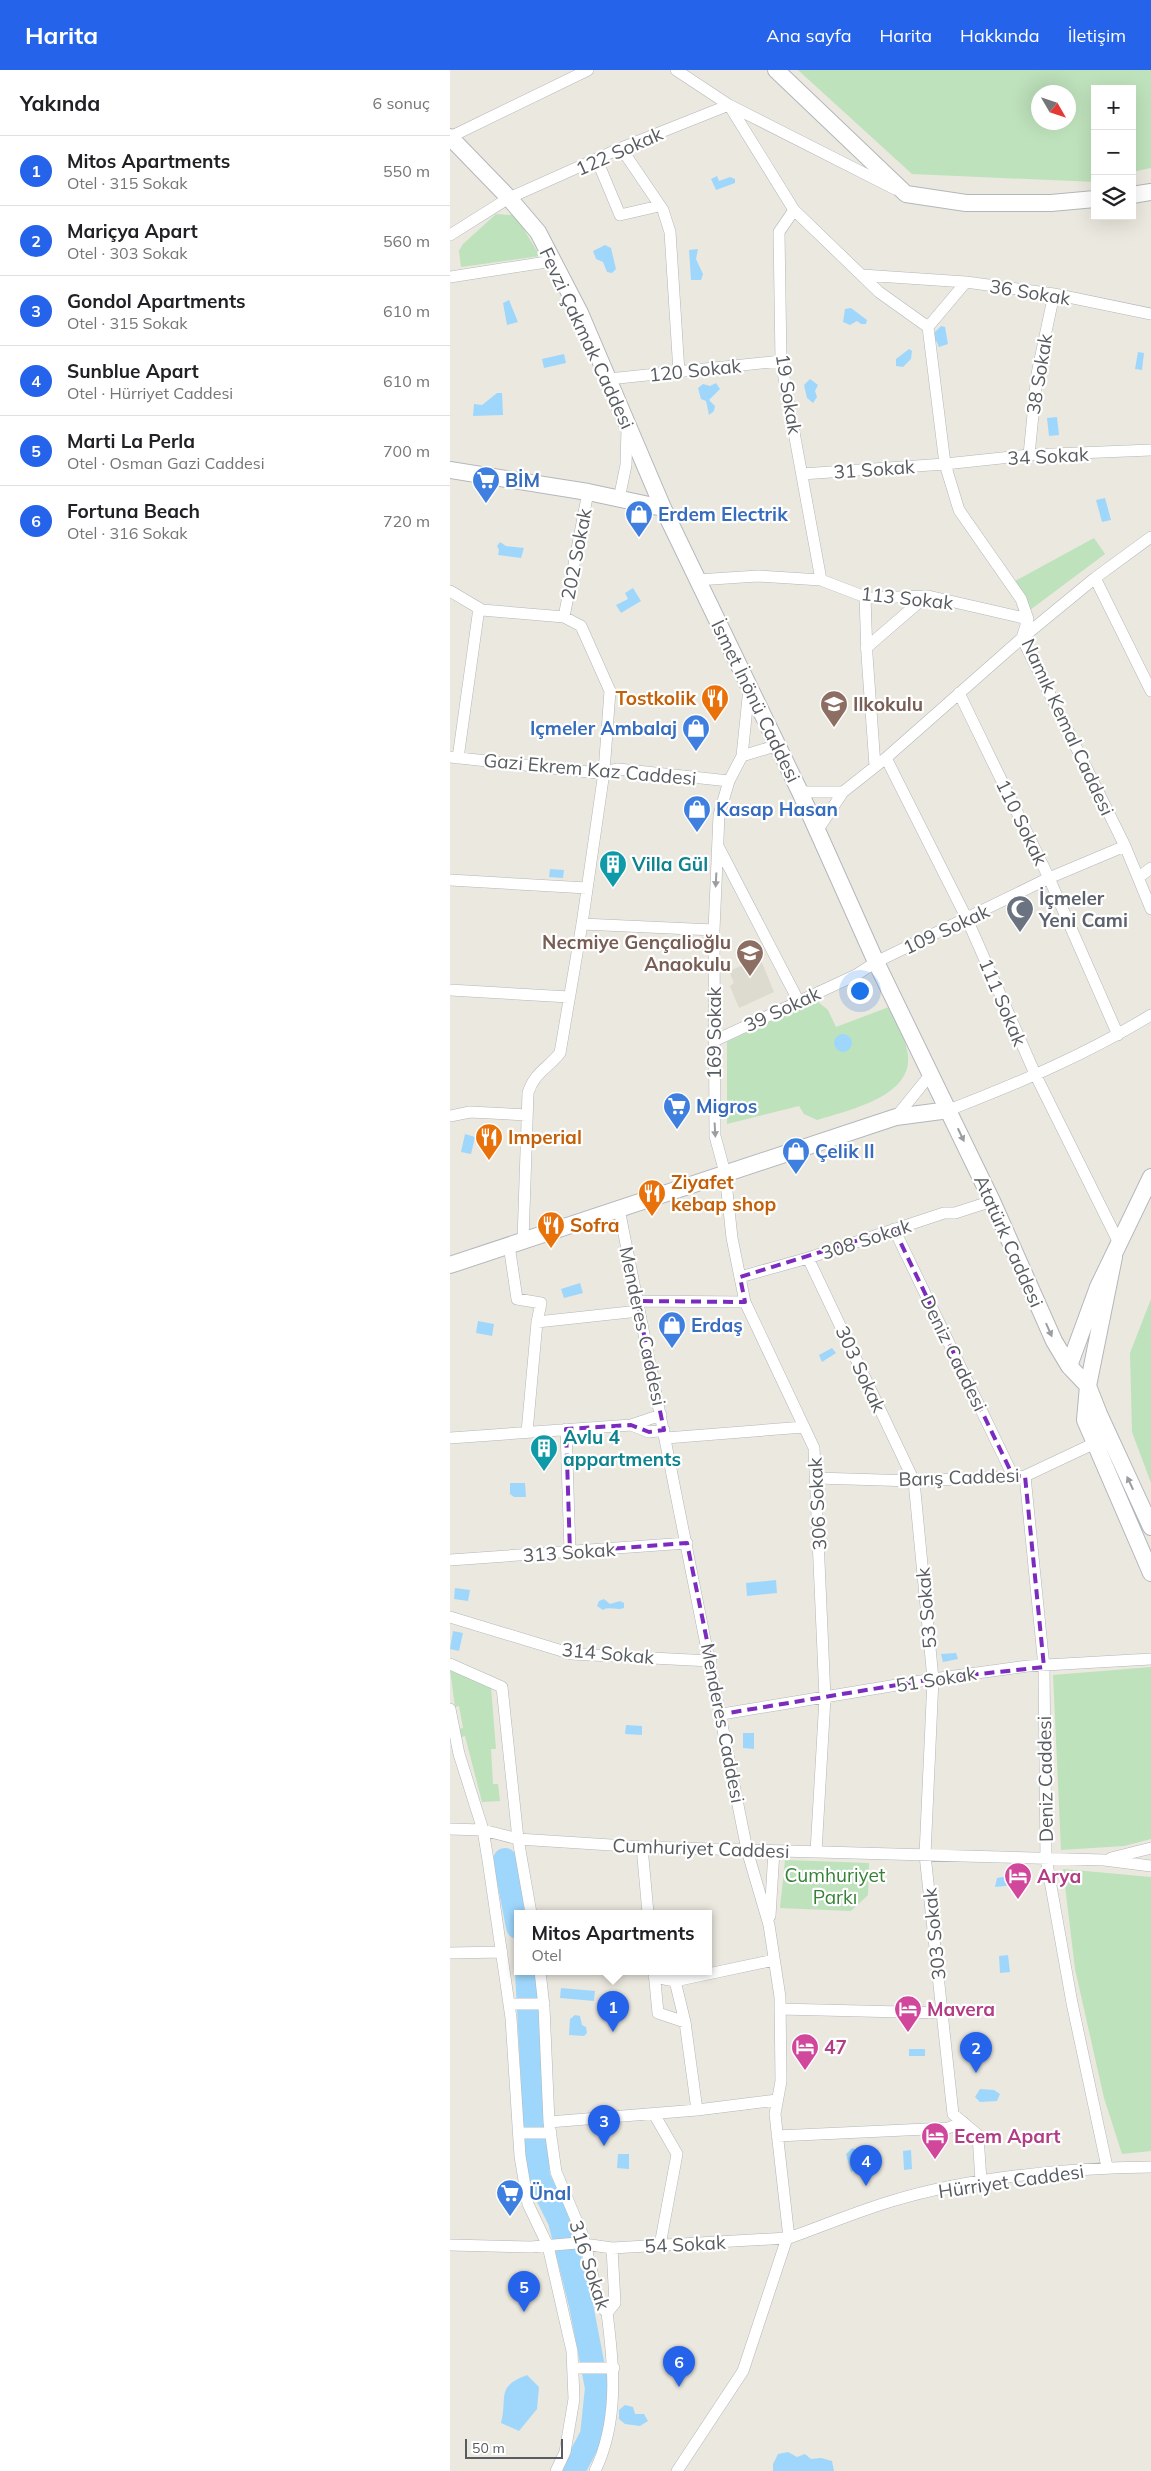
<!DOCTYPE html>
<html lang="tr">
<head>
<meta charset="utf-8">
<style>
	:root { --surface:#fff; --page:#f6f6f6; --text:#202124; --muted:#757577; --line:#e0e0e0; --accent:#2563eb }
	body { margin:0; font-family:Mulish,sans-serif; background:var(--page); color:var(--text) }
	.controls { position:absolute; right:15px; top:15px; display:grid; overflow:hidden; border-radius:0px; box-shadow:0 5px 20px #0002 }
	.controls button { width:45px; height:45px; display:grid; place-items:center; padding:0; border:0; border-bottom:1px solid var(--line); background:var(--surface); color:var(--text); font:25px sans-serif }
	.compass { position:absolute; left:581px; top:15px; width:45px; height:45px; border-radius:50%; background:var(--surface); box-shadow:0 5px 20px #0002; rotate:129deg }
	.scale { position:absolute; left:15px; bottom:12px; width:98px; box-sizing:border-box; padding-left:5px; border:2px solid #585c60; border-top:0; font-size:14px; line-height:18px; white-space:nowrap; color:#585c60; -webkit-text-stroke:4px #fff; paint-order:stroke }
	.you { position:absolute; left:409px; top:920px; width:18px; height:18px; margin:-12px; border:4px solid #fff; border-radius:50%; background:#1a73e8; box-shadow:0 0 0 8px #1a73e833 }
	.badge { display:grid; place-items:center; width:32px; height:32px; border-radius:50%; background:var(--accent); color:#fff; font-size:16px; font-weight:700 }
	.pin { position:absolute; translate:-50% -41px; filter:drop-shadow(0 1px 2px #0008) }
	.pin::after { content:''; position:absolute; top:26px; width:18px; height:15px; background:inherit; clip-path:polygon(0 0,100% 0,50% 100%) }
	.popup { position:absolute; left:64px; top:1840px; width:198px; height:65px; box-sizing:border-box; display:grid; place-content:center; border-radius:0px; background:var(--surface); filter:drop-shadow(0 1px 4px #0005); font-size:16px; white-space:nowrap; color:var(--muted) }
	.popup b { font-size:19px; color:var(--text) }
	.popup::after { content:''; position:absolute; left:50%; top:100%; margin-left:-10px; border:10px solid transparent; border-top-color:var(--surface) }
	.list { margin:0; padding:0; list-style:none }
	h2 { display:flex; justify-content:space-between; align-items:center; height:65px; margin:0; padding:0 20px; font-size:21px }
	h2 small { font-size:16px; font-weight:400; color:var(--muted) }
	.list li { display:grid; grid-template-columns:32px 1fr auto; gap:15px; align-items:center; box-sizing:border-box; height:70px; padding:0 20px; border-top:1px solid var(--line) }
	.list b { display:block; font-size:19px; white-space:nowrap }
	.list p { margin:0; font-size:16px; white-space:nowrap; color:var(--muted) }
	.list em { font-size:16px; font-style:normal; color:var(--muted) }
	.icon { flex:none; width:28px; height:28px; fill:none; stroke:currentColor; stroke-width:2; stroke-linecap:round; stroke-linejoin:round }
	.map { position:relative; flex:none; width:701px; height:2401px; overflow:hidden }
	header { display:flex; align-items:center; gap:30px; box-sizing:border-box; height:70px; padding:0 25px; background:var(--accent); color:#fff }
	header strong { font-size:24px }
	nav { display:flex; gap:28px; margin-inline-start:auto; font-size:18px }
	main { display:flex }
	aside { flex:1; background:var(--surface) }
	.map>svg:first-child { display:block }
</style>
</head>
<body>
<header>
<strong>Harita</strong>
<nav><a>Ana sayfa</a><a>Harita</a><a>Hakkında</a><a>İletişim</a></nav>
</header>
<main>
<aside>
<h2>Yakında<small>6 sonuç</small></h2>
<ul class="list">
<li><span class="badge">1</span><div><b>Mitos Apartments</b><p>Otel · 315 Sokak</p></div><em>550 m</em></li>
<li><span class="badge">2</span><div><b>Mariçya Apart</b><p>Otel · 303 Sokak</p></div><em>560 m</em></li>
<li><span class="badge">3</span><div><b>Gondol Apartments</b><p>Otel · 315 Sokak</p></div><em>610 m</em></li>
<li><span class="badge">4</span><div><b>Sunblue Apart</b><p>Otel · Hürriyet Caddesi</p></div><em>610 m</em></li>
<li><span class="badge">5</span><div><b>Marti La Perla</b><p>Otel · Osman Gazi Caddesi</p></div><em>700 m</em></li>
<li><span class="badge">6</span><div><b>Fortuna Beach</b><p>Otel · 316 Sokak</p></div><em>720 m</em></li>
</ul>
</aside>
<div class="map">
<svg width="701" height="2401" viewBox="0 0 701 2401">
	<rect width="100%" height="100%" fill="#ebe8df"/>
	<path fill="#dddad0" d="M310,888l14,34 -35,16 -9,-22 4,-3 -5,-12z"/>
	<path fill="#bee2bc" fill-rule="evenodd" d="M348,0h353v98l-19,4v-83h-37v93l-183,-8zM588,22h30v30h-30z
		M46,144l16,1 5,3 23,38 -79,11 -2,-16 4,-7z
		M644,468l11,16 -75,56 -4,-14 -11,-15z
		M368,932l10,8 8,17 53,-20c6,14 15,28 18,43 11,46 -59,60 -90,70l-13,-6 -5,-8 -72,18v-82l82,-39z
		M701,1229v184l-19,-51 -2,-79z
		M701,1597v172l-27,7 -63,4 -8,-175z
		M0,1600l41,17 5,62h-5l2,35h5l2,17 -18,1 -17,-66 -4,1 -2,-8 4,-1 -4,-22 -4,1z
		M335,1790l84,3 -1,32 -17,16 -71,-3z
		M613,1799l88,8v274l-29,3 -18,-56 -29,-129z"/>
	<path fill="#9fd7fc" d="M267,106l2,5 11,-4 5,2v4l-19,7 -5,-11z
		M155,175l6,3 5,21 -4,4 -5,-1 -4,-10 -7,-3 -3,-8z
		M248,179l-2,10 7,15 -2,6h-10l-2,-30z
		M59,230l9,22 -11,3 -4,-22z
		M401,238l16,12 -1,4h-5l-4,-3 -7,4 -7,-3 2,-13z
		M491,256l4,1 3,17 -9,3 -6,-13z
		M459,279l3,2 -1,8 -8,8 -7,-1v-7z
		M688,282l6,1 -2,17 -7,-1z
		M114,284l2,9 -22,5 -2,-9z
		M360,309l8,6 -3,6 2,6 -4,6 -6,-5 -3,-13z
		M266,313l4,6 -11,11 6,6 -1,5 -5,4 -3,-14 -5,-2 -3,-11 5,-4 7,2z
		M47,323h5l1,22 -30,1 1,-12 8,1z
		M607,347l2,18 -10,1 -2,-18z
		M655,428l6,22 -9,2 -6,-22z
		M50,472l6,4 18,2 -3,10 -23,-3 1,-5 -2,-4z
		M183,518l8,13 -20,12 -5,-8 12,-6 -3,-6z
		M100,799l14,1 -1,8 -14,-1z
		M384 973a9 9 0 1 1 18 0a9 9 0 1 1-18 0Z
		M15,1064l10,3 -4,17 -10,-2z
		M130,1213l3,10 -19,5 -3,-9z
		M28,1251l16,3 -2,12 -16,-3z
		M382,1278l4,5 -14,9 -3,-7z
		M60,1413h15l1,14h-12l-4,-3z
		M326,1510l1,13 -30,3 -1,-13z
		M5,1518l15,2 -2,11 -14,-2z
		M154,1529l6,5 10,-3 4,2v5c-7,3 -14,-2 -21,2l-6,-4 2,-5z
		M3,1561l10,2 -4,18 -9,-2z
		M506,1583l2,6 -15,3 -2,-8z
		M176,1655l16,1v9l-17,-1z
		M293,1663h11v16l-11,-1z
		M558,1806h4l4,4 -2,5 -19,2 2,-9z
		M558,1885l2,17 -10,1 -1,-17z
		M111,1918l34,3 -1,10 -34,-3z
		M125,1945l5,1 2,9 4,2 1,6 -3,3 -15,-1 1,-16z
		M459,1979h16v7h-16z
		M530,2019l14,1 6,4 -3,7 -17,1 -5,-5z
		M402,2078l5,2 8,-2 3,5 -6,13 -11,6 -5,-18z
		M461,2080l1,19 -8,1 -1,-19z
		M168,2084h11v15l-12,-1z
		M77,2305l12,12 -2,22 -18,22 -18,-8c7,-26 -6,-36 26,-48z
		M175,2335l8,2 2,7h9l4,7 -8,5 -15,-2 -6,-5v-9z
		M338,2382l9,5 8,-3 6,5 10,-1 11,3 2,10h-61v-7l5,-10z"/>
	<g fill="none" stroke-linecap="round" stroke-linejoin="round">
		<path stroke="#9fd7fc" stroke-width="24" d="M55,1790l13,67
			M77,1901l11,206 22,44 21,84 16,83 -5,47 -19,36"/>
		<g stroke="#b2b6ba" stroke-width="12">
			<path id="street" d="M226,0l53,35 65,105 85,82 49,35 17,137 14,46 62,89 7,20 -6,19 103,208 26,63
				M0,67l138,-67
				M171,78l42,62 7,22 9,140
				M147,90l23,55 39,-9
				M344,140l-15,22 2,129 40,219
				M0,165l59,-37 112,-50 108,-43 166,84
				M412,205l104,7
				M0,207l103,-16
				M478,257l38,-45 88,12 97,20
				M159,309l172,-18
				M579,385l8,-81 17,-80
				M352,404l143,-10 84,-9 122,-5
				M169,429l7,-34 1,-37
				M645,508l56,113
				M247,510l61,-4 63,4 47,18 60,-2 100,23
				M0,521l32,19 82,7 17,9 29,65 -6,81 -22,152 -22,129c-13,16 -26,20 -32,40l-5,147
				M415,527l2,58 8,111
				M114,547l24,-125
				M416,578l59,-51
				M299,618l-7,68 -13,25 -10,34 -5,115 1,206 10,37 7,65 13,64 69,146 11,250 -9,154
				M509,623l90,185 69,157
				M292,686l36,-11
				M0,687l148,16 20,-4 111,12
				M8,688l21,-150
				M436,688l81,161 69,157 84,169
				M350,722h43
				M367,761l26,-39 43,-34 136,-120 73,-60 56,-41
				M268,776l81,156
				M689,807l12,-9
				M0,810l137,8
				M132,854l132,6
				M0,920l119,7
				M264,971l142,-66 20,-13 173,-84 76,-32
				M499,1040c72,-28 136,-55 202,-95
				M0,1046l20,-4 57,3
				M446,1047l34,-42
				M169,1139l128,641 22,75 11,72 1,84 -6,33 14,124h-2l-44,133 -66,100
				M444,1159l119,247
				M59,1175l8,54 24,4 -4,19 102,-11
				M358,1188l106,223 19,198 -8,176 28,259 25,21 3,46
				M290,1207l68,-19 136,-45h11l37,-12
				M187,1231l108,1
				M181,1355l18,7 15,-2
				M116,1359l4,123
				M77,1362l10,-110
				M0,1368l181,-13 30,-10
				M216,1368l138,-11
				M575,1406l19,191 2,191 26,145 35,164
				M366,1408l98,3 111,-5 70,-33
				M0,1490l237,-17
				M0,1547l122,37 139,7
				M0,1594l52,23 16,152 13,74
				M0,1639l9,45 24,76 5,30 23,158 9,138 8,48 20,42 24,105 2,48 -9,53 -9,19
				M272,1644l211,-35 95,-13 123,-7
				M0,1759l33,1 35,9 124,8 462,13 47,6
				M192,1777l6,66
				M661,1788l40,-10
				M320,1846l4,-65
				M0,1883l52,-1
				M90,1901l4,36 5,115 7,50 27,64 17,69 7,8c7,53 12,108 -12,158
				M204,1901l4,42 27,9
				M204,1907l21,4 10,41 12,88
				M225,1911l99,-21
				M59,1934h35
				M330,1939l162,4
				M204,2044l23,40 -17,91
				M99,2052l148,-12 80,-10
				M69,2063h32
				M327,2066l171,-8 15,-6
				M339,2168c34,-12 69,-27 103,-37 79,-24 177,-33 259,-34
				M0,2175l81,2 46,-4 35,5 175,-10
				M157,2243l8,-10 -3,-55
				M123,2298h41"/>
		</g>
		<g stroke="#b3b7bc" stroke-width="18">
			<path id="secondary" d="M326,0l130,124 60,9h85l44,-4
				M0,67l59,61 29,34 42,81 83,195
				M682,125l19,-3
				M0,400l138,22 75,16 137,284 76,170 116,239 62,140 15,25 19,20 -3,34 66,153
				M664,1187l-26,129 11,28 52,113
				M0,1195l446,-148 53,-7
				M619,1296l29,-79 53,-110"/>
		</g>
		<use href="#street" stroke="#fff" stroke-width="11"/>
		<use href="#secondary" stroke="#fff" stroke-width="16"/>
	</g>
	<defs><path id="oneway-solid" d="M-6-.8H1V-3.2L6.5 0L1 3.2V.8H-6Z" transform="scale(1.25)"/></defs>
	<g fill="#9b9da0">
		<use href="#oneway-solid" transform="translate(266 810) rotate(93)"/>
		<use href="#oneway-solid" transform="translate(265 1060) rotate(87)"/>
		<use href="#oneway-solid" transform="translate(511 1065) rotate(65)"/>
		<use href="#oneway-solid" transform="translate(599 1260) rotate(66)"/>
		<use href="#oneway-solid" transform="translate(680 1413) rotate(-115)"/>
	</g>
	<path fill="none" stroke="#7b2cbf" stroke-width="4" stroke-dasharray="10 6" stroke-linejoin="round" d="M444,1159l119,247h12l19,191 -111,12 -211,35 -35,-171 -117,9 -4,-123 65,-4 18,7 15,-2 -27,-129 108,1 -5,-25z"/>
	<defs>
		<g id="supermarket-pin" transform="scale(1.4375)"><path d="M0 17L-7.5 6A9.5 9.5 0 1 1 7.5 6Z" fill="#3f7fe0" stroke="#fff"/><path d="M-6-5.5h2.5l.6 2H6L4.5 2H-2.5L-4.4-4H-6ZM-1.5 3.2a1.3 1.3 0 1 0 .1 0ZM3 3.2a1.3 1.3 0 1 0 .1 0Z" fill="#fff"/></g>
		<g id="shop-pin" transform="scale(1.4375)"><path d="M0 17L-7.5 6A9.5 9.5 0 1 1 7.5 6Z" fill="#3f7fe0" stroke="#fff"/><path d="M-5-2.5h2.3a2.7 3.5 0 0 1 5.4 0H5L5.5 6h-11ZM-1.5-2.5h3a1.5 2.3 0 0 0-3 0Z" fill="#fff"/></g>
		<g id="restaurant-pin" transform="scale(1.4375)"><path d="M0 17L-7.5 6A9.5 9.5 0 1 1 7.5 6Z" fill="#e8710a" stroke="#fff"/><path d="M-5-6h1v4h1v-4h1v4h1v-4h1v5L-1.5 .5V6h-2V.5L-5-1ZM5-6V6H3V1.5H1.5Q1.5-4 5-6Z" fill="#fff"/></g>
		<g id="school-pin" transform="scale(1.4375)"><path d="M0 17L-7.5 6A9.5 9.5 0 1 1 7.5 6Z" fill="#8d6e63" stroke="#fff"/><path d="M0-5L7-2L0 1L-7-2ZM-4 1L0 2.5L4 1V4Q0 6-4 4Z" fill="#fff"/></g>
		<g id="building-pin" transform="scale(1.4375)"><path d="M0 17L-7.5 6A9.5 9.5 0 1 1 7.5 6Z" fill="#0f9aa8" stroke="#fff"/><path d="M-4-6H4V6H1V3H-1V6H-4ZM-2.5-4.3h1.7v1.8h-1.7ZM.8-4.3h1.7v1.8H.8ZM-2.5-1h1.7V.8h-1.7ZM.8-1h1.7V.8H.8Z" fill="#fff"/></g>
		<g id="mosque-pin" transform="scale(1.4375)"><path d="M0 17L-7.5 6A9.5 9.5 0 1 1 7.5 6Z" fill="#6b7280" stroke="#fff"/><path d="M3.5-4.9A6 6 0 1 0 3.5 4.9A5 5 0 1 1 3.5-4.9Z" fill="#fff"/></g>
		<g id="hotel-pin" transform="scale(1.4375)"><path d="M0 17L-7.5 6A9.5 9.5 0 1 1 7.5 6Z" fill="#d1479c" stroke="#fff"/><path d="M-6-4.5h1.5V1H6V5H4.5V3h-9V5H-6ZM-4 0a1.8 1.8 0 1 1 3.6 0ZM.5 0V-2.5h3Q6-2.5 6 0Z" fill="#fff"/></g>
	</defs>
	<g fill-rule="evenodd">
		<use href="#supermarket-pin" x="36" y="410"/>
		<use href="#shop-pin" x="189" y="444"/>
		<use href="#restaurant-pin" x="265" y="628"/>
		<use href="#school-pin" x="384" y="634"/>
		<use href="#shop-pin" x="246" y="658"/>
		<use href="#shop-pin" x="247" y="739"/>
		<use href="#building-pin" x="163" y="794"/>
		<use href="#mosque-pin" x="570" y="839"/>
		<use href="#school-pin" x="300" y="883"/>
		<use href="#supermarket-pin" x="227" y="1036"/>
		<use href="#restaurant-pin" x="39" y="1067"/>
		<use href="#shop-pin" x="346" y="1081"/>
		<use href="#restaurant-pin" x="202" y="1123"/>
		<use href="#restaurant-pin" x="101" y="1155"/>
		<use href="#shop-pin" x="222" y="1255"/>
		<use href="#building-pin" x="94" y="1378"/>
		<use href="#hotel-pin" x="568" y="1806"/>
		<use href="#hotel-pin" x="458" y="1939"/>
		<use href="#hotel-pin" x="355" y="1977"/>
		<use href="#hotel-pin" x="485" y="2066"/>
		<use href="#supermarket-pin" x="60" y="2123"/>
	</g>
	<g text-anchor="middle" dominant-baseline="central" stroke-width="4.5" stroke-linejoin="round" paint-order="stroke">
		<g font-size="19" fill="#585c60" stroke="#fff">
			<text transform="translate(169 81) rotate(-24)">122 Sokak</text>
			<text transform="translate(580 222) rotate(9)">36 Sokak</text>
			<text transform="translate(137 268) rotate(65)">Fevzi Çakmak Caddesi</text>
			<text transform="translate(245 300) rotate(-6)">120 Sokak</text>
			<text transform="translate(589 304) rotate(-81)">38 Sokak</text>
			<text transform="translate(339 324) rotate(81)">19 Sokak</text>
			<text transform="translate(598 386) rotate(-3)">34 Sokak</text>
			<text transform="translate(424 399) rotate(-4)">31 Sokak</text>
			<text transform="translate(126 484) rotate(-79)">202 Sokak</text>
			<text transform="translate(457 528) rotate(6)">113 Sokak</text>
			<text transform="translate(306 631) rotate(64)">İsmet İnönü Caddesi</text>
			<text transform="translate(618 657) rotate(65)">Namık Kemal Caddesi</text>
			<text transform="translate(140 699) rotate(5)">Gazi Ekrem Kaz Caddesi</text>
			<text transform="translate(572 752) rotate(64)">110 Sokak</text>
			<text transform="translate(496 859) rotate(-25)">109 Sokak</text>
			<text transform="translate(553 932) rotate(67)">111 Sokak</text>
			<text transform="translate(332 939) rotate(-25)">39 Sokak</text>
			<text transform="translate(264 963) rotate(-90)">169 Sokak</text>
			<text transform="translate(416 1169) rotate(-18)">308 Sokak</text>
			<text transform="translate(559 1171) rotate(66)">Atatürk Caddesi</text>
			<text transform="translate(193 1256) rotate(78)">Menderes Caddesi</text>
			<text transform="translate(504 1283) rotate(64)">Deniz Caddesi</text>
			<text transform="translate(411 1299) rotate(65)">303 Sokak</text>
			<text transform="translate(509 1407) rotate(-2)">Barış Caddesi</text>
			<text transform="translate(367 1434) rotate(-93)">306 Sokak</text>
			<text transform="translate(119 1482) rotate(-4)">313 Sokak</text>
			<text transform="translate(476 1538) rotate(-95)">53 Sokak</text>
			<text transform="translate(158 1583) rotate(5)">314 Sokak</text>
			<text transform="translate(486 1609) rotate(-9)">51 Sokak</text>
			<text transform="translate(273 1653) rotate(79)">Menderes Caddesi</text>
			<text transform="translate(595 1709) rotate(-91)">Deniz Caddesi</text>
			<text transform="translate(251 1778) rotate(2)">Cumhuriyet Caddesi</text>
			<text transform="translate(484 1864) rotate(-96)">303 Sokak</text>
			<text transform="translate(561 2111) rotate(-8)">Hürriyet Caddesi</text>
			<text transform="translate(235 2174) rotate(-3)">54 Sokak</text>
			<text transform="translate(140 2195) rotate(72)">316 Sokak</text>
		</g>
		<g font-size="19" font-weight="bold" fill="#366cbe" stroke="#fff" text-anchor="start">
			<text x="55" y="410">BİM</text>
			<text x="208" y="444">Erdem Electrik</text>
			<text x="227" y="658" text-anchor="end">Içmeler Ambalaj</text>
			<text x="266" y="739">Kasap Hasan</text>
			<text x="246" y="1036">Migros</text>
			<text x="365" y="1081">Çelik II</text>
			<text x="241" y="1255">Erdaş</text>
			<text x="79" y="2123">Ünal</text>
		</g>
		<g font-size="19" font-weight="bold" fill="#c56008" stroke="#fff" text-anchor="start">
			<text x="246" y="628" text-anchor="end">Tostkolik</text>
			<text x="58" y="1067">Imperial</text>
			<text x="221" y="1112">Ziyafet<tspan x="221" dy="22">kebap shop</tspan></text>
			<text x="120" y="1155">Sofra</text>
		</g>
		<g font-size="19" font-weight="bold" fill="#785e54" stroke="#fff" text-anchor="start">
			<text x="403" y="634">Ilkokulu</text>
			<text x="281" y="872" text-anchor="end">Necmiye Gençalioğlu<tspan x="281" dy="22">Anaokulu</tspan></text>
		</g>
		<g font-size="19" font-weight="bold" fill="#0d838f" stroke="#fff" text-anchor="start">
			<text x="182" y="794">Villa Gül</text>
			<text x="113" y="1367">Avlu 4<tspan x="113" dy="22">appartments</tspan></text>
		</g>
		<g font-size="19" font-weight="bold" fill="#5b616d" stroke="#fff" text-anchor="start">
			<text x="589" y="828">İçmeler<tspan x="589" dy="22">Yeni Cami</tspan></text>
		</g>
		<g font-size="19" fill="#368137" stroke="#fff">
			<text x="385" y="1805">Cumhuriyet<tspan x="385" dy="22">Parkı</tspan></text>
		</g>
		<g font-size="19" font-weight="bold" fill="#b23c85" stroke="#fff" text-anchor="start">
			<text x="587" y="1806">Arya</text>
			<text x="477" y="1939">Mavera</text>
			<text x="374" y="1977">47</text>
			<text x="504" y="2066">Ecem Apart</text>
		</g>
	</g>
</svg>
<div class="controls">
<button>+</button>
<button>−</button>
<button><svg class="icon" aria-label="layers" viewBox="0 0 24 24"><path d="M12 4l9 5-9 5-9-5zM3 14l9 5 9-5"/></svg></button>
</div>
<svg class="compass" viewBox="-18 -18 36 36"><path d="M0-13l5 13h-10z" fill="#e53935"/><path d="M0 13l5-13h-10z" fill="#757577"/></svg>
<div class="scale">50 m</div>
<div class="you"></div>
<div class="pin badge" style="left:163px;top:1962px">1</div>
<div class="popup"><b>Mitos Apartments</b>Otel</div>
<div class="pin badge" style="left:526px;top:2003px">2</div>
<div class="pin badge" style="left:154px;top:2076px">3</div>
<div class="pin badge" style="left:416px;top:2116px">4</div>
<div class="pin badge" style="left:74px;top:2242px">5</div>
<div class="pin badge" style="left:229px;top:2317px">6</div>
</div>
</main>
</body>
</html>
